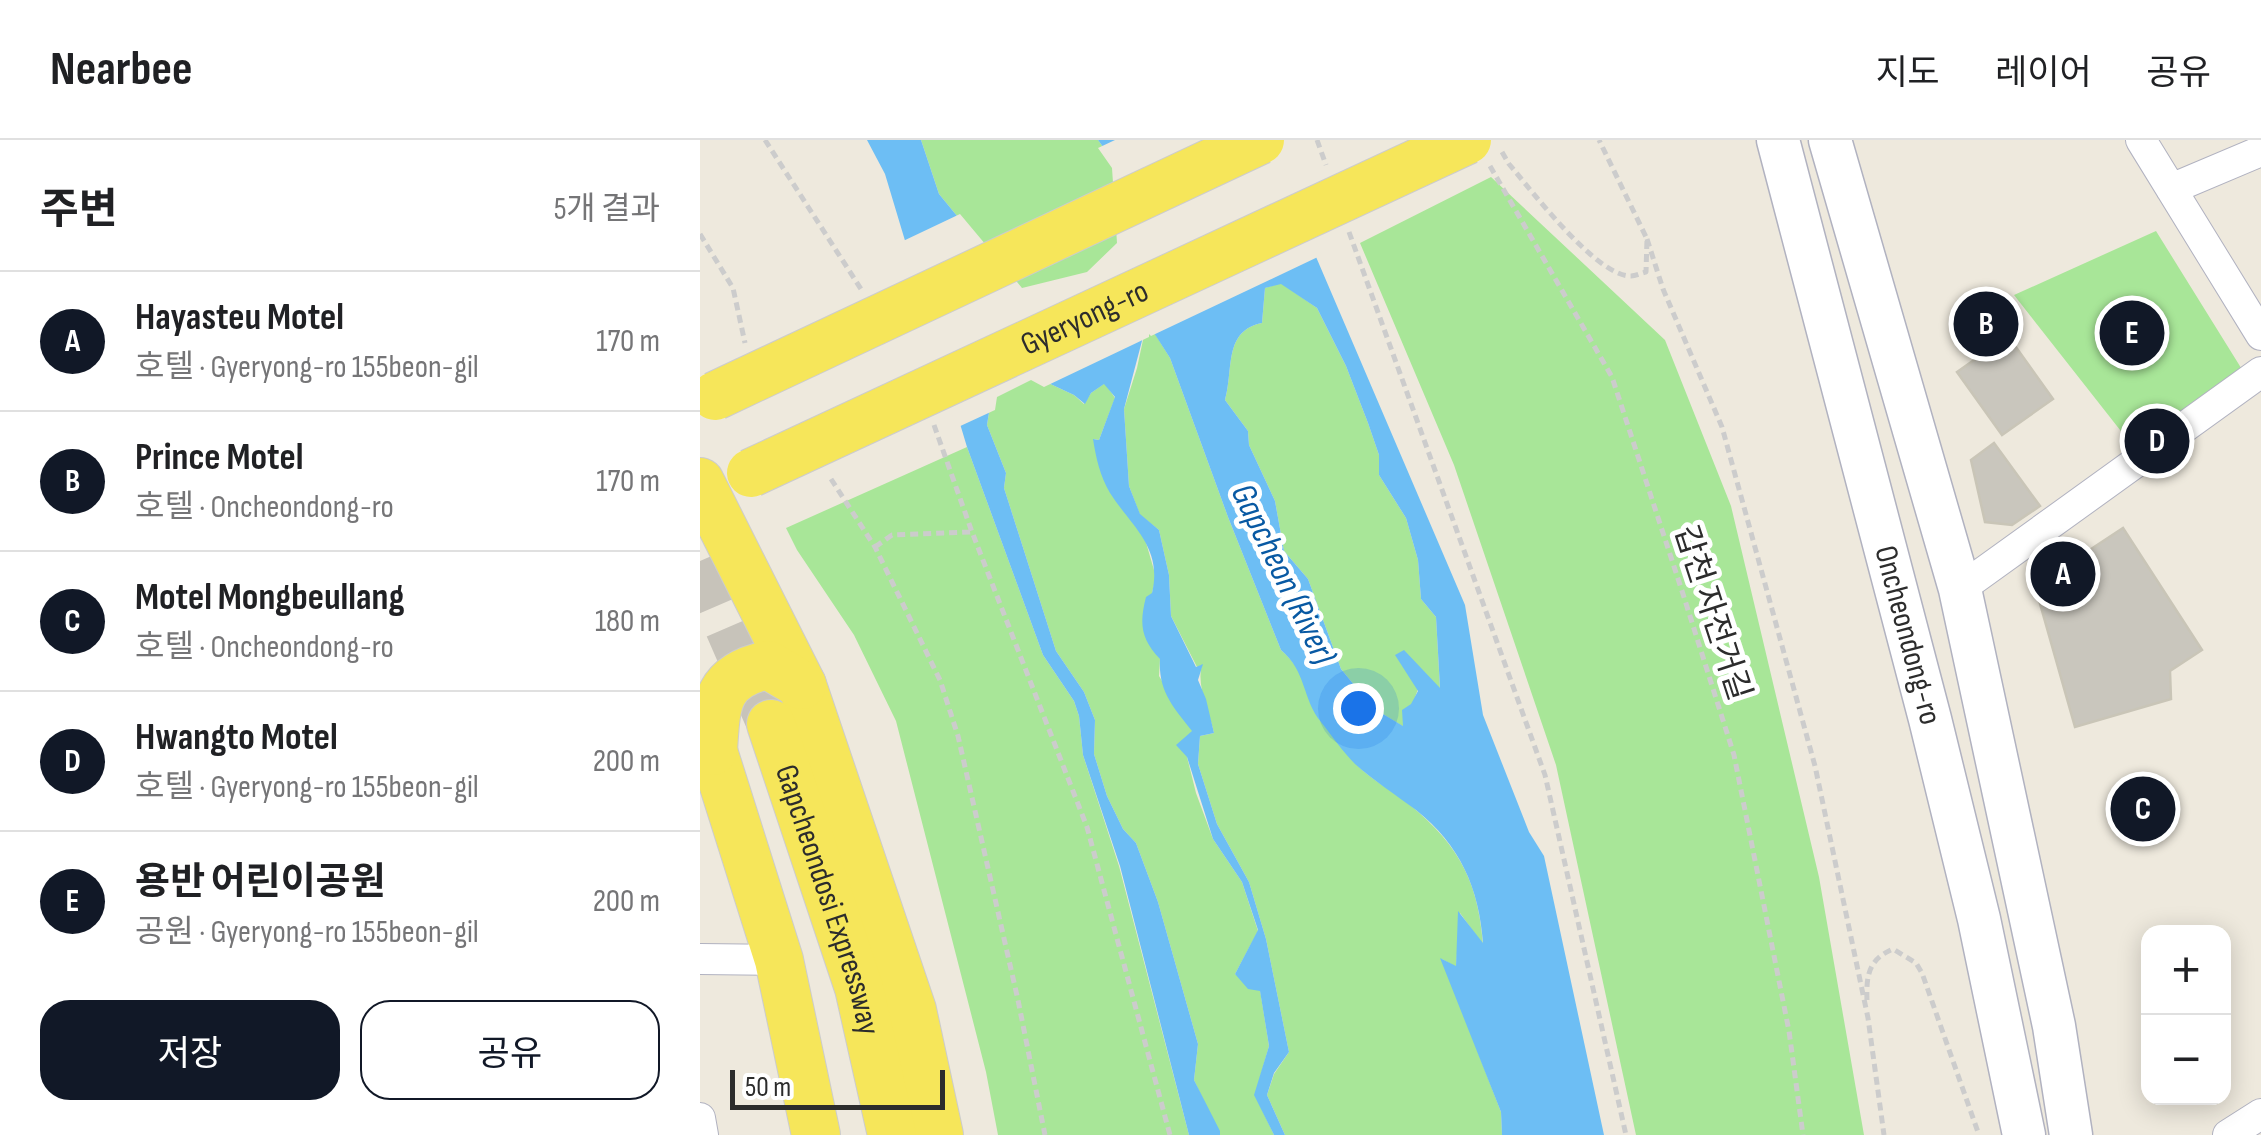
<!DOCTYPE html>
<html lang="ko">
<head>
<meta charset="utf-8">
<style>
	:root { --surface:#fff; --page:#f2f2f2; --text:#202124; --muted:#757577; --line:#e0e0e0; --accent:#111827 }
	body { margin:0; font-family:"Sofia Sans Condensed","Noto Sans KR",sans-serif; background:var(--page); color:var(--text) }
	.controls { position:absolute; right:30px; bottom:30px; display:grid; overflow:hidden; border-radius:20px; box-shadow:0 5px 25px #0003 }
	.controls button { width:90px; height:90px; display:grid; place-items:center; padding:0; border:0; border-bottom:2px solid var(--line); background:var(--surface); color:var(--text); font:50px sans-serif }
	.scale { position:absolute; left:30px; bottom:25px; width:215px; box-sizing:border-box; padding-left:10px; border:5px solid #2c2c2c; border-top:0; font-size:28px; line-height:35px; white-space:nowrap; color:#2c2c2c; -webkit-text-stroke:8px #fff; paint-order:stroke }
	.you { position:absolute; left:658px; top:568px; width:35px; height:35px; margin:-25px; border:8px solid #fff; border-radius:50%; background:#1a73e8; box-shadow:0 0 0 15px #1a73e833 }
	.badge { display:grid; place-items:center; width:65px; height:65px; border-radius:50%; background:var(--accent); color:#fff; font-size:32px; font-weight:700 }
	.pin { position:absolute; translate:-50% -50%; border:5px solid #fff; box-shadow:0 2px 10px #0006 }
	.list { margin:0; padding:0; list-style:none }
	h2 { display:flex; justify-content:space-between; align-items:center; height:130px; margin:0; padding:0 40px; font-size:42px }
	h2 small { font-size:32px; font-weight:400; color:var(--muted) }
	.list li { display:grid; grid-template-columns:65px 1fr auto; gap:30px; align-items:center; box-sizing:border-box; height:140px; padding:0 40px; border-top:2px solid var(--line) }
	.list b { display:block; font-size:38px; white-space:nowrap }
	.list p { margin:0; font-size:32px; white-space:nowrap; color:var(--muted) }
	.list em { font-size:32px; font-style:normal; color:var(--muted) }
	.actions { display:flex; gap:20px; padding:30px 40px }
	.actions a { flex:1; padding:22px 0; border:2px solid var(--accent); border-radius:30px; text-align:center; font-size:35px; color:var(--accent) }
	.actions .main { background:var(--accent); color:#fff }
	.map { position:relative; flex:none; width:1561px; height:995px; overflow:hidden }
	header { display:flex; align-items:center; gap:60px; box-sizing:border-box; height:140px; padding:0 50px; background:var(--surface); border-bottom:2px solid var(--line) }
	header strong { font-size:48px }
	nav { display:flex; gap:55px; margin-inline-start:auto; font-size:35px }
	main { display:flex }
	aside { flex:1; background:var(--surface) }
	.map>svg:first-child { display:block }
</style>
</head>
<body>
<header>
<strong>Nearbee</strong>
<nav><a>지도</a><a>레이어</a><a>공유</a></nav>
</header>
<main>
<aside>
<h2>주변<small>5개 결과</small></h2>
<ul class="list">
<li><span class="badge">A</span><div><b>Hayasteu Motel</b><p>호텔 · Gyeryong-ro 155beon-gil</p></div><em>170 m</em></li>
<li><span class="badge">B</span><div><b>Prince Motel</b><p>호텔 · Oncheondong-ro</p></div><em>170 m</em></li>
<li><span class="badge">C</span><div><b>Motel Mongbeullang</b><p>호텔 · Oncheondong-ro</p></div><em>180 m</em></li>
<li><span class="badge">D</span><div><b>Hwangto Motel</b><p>호텔 · Gyeryong-ro 155beon-gil</p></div><em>200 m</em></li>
<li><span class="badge">E</span><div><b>용반 어린이공원</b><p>공원 · Gyeryong-ro 155beon-gil</p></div><em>200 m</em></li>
</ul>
<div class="actions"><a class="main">저장</a><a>공유</a></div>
</aside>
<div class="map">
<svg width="1561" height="995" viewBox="0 0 1561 995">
	<rect width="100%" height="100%" fill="#eee9dd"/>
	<path fill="#a8e698" d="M221,0h177l19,26 5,79 -33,31 -68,18 -82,-100z
		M791,37l174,163 66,166 88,371 45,258h-228l-80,-370 -102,-300 -94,-222z
		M1456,91l87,140 -108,78 -121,-154z
		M581,143l36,25 29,58 22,57 11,32v20l27,43 12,42 3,39 15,18 4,72 -16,-16 -20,54 -31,-19 -32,-39 -33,-90 -24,-28 -9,-50 -26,-56 -1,-14 -23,-31c9,-31 -2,-69 37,-77l3,-35z
		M447,181l23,37 58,159 53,133c28,24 48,77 71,109 11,15 32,27 48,38 54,42 78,78 83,148l-23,-32 -4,54 -14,-8 59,153 1,23h-217l-18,-40 7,-21 15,-22 -23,-113 -17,-57 -32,-58 -19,-60 2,-28 14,-3c-5,-23 -18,-47 -12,-68l-5,2 -26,-51 -2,-41 -10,-45 -19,-15 -11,-29 -5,-77 13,-41z
		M331,235l43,20 10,9 7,-11 14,-10 10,15 -16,42 -5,-1 17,54 34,46 11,38 -4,16 8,66 -1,17 34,56 -6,25 9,36 17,46 29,43 16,49 -23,43 25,16 9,56 -14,49 19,40h-54l-26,-55 4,-36 -40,-142 -22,-59 -13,-14 -16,-33 -13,-42 1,-34 -11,-28 -28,-41 -52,-163 2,-15 -19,-48 5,-31z
		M267,307l76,208 31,46 5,15 4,39 36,111 70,269h-191l-12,-63 -90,-351 -42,-86 -57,-85 -11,-22z"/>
	<path fill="#6dbef4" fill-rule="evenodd" d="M167,0h54l18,54 82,100 68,-18 33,-31 -5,-79 -19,-26h168l199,465 18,110 46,117 15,24 60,279h-102l-1,-23 -61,-154 16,8 2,-55 25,32c-4,-55 -23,-98 -67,-133 -20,-15 -42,-29 -61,-46 -12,-12 -23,-28 -34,-42 -19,-23 -14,-50 -40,-72l-53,-133 -58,-159 -23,-36 -23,87 5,77 11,28 19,16 10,45 2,41 25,51 7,-3 -5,16 8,19 8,34 -14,3 -2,28 19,60 32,58 17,57 23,113 -15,21 -7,22 18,40h-11l-20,-40 15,-49 -9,-55 -12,-2 -13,-15 23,-44 -16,-48 -29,-43 -26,-82 -11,-12 16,-14c-19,-24 -34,-40 -32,-72 -19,-20 -21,-35 -14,-62l6,-4c11,-46 -21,-67 -42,-100 -10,-17 -14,-35 -17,-54l6,1 16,-43 -11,-13 -13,9 -6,11 -11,-9 -43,-20 -39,19 -5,31 19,48 -2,15 52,163 28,41 11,28 -1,34 13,42 16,33 13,14 22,59 40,142 -4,36 26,51v4h-31l-69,-269 -37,-111 -4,-39 -5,-15 -31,-46 -76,-208 -82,-273zM581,144l36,24 29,58 22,57 11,32v20l27,43 12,42 3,39 15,18 4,71 -36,-38 -9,5 23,36 -7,13 -9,6 1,16 -30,-18 -32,-39 -33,-90 -24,-28 -9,-50 -26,-56 -1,-14 -23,-31c9,-31 -2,-69 37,-77l3,-35z"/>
	<path fill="#eee9dd" d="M415,0h156l51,115 -171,81 -2,-2v3l-105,50 -13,-7 -34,17 -2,13 -39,18 -55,-186 59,-28 62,74 65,-16 30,-29 -5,-75 -14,-20z"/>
	<path fill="#c9c6bd" stroke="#c9c5b7" stroke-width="2.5" d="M1308,196l45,63 -51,36 -45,-63z
		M1294,303l46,63 -28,19 -27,-3 -14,-62z
		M1423,388l79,122 -32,21 1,28 -96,28 -40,-141z"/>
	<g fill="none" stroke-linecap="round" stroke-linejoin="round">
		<path stroke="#c7c3ba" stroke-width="48" stroke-dasharray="48 24" stroke-linecap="butt" d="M0,421l71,163"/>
		<g stroke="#b1b2c0" stroke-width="32">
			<path id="minor" d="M1441,0l120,195
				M1471,49l90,-38
				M1260,449l301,-217
				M0,819l79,1
				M0,978l3,17
				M1528,995l33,-21"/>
		</g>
		<g stroke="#b1b2c0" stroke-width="45">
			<g id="secondary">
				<path id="s1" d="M1078,0l152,579 49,200 45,216"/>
				<path d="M1130,0l130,449 94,437 17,109"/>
			</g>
		</g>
		<g stroke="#ccc" stroke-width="50">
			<g id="primary">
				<path d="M0,342l102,203 110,325 27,125"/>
				<path d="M0,582l13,29 66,209 37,175"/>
				<path id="s2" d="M71,584l88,264 33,147"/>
				<path d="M13,611c3,-46 2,-75 55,-86l34,20"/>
			</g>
		</g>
		<path stroke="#ccc" stroke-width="5" stroke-dasharray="8 5" stroke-linecap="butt" d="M65,0l96,149
			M617,0l9,25
			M802,12l7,12c22,26 88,113 122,112 5,0 10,-3 15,-4l1,-33 -48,-99
			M790,26l122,211 71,217 51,161 55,276 14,104
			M649,92l196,543 81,360
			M0,94l33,54 12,55
			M947,99l16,50 59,138 93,339 53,252 16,117
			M234,285l38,107 115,295 83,308
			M131,339l44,68 65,133 18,56 60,264 27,135
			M175,407l17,-12 80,-3
			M1167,860c-1,-25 2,-41 26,-51l23,14 6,10 57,162"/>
		<use href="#minor" stroke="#fff" stroke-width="30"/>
		<use href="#secondary" stroke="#fff" stroke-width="42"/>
		<use href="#primary" stroke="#f6e65a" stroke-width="48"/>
		<g stroke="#ccc" stroke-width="50" stroke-linecap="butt">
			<g id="primary-bridge">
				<path d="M15,256l545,-256"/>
				<path id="s3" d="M51,333l716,-333"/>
			</g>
		</g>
		<use href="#primary-bridge" stroke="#f6e65a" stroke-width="48"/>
	</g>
	<g text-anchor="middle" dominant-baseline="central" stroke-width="10" stroke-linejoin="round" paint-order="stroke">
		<g font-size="32" fill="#2c2c2c" stroke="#fff">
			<text stroke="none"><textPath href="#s3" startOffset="368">Gyeryong-ro</textPath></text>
			<text transform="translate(1012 473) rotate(72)">갑천 자전거길</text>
			<text stroke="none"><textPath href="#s1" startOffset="512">Oncheondong-ro</textPath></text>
			<text stroke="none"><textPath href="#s2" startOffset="185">Gapcheondosi Expressway</textPath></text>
		</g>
		<g font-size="35" font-style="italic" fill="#0859a3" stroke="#fff">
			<text transform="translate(583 434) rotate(64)">Gapcheon (River)</text>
		</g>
	</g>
</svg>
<div class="controls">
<button>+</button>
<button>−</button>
</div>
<div class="scale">50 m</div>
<div class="you"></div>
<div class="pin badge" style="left:1363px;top:434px">A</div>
<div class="pin badge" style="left:1286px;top:184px">B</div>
<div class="pin badge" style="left:1443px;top:669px">C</div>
<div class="pin badge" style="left:1457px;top:301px">D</div>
<div class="pin badge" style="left:1432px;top:193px">E</div>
</div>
</main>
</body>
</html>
